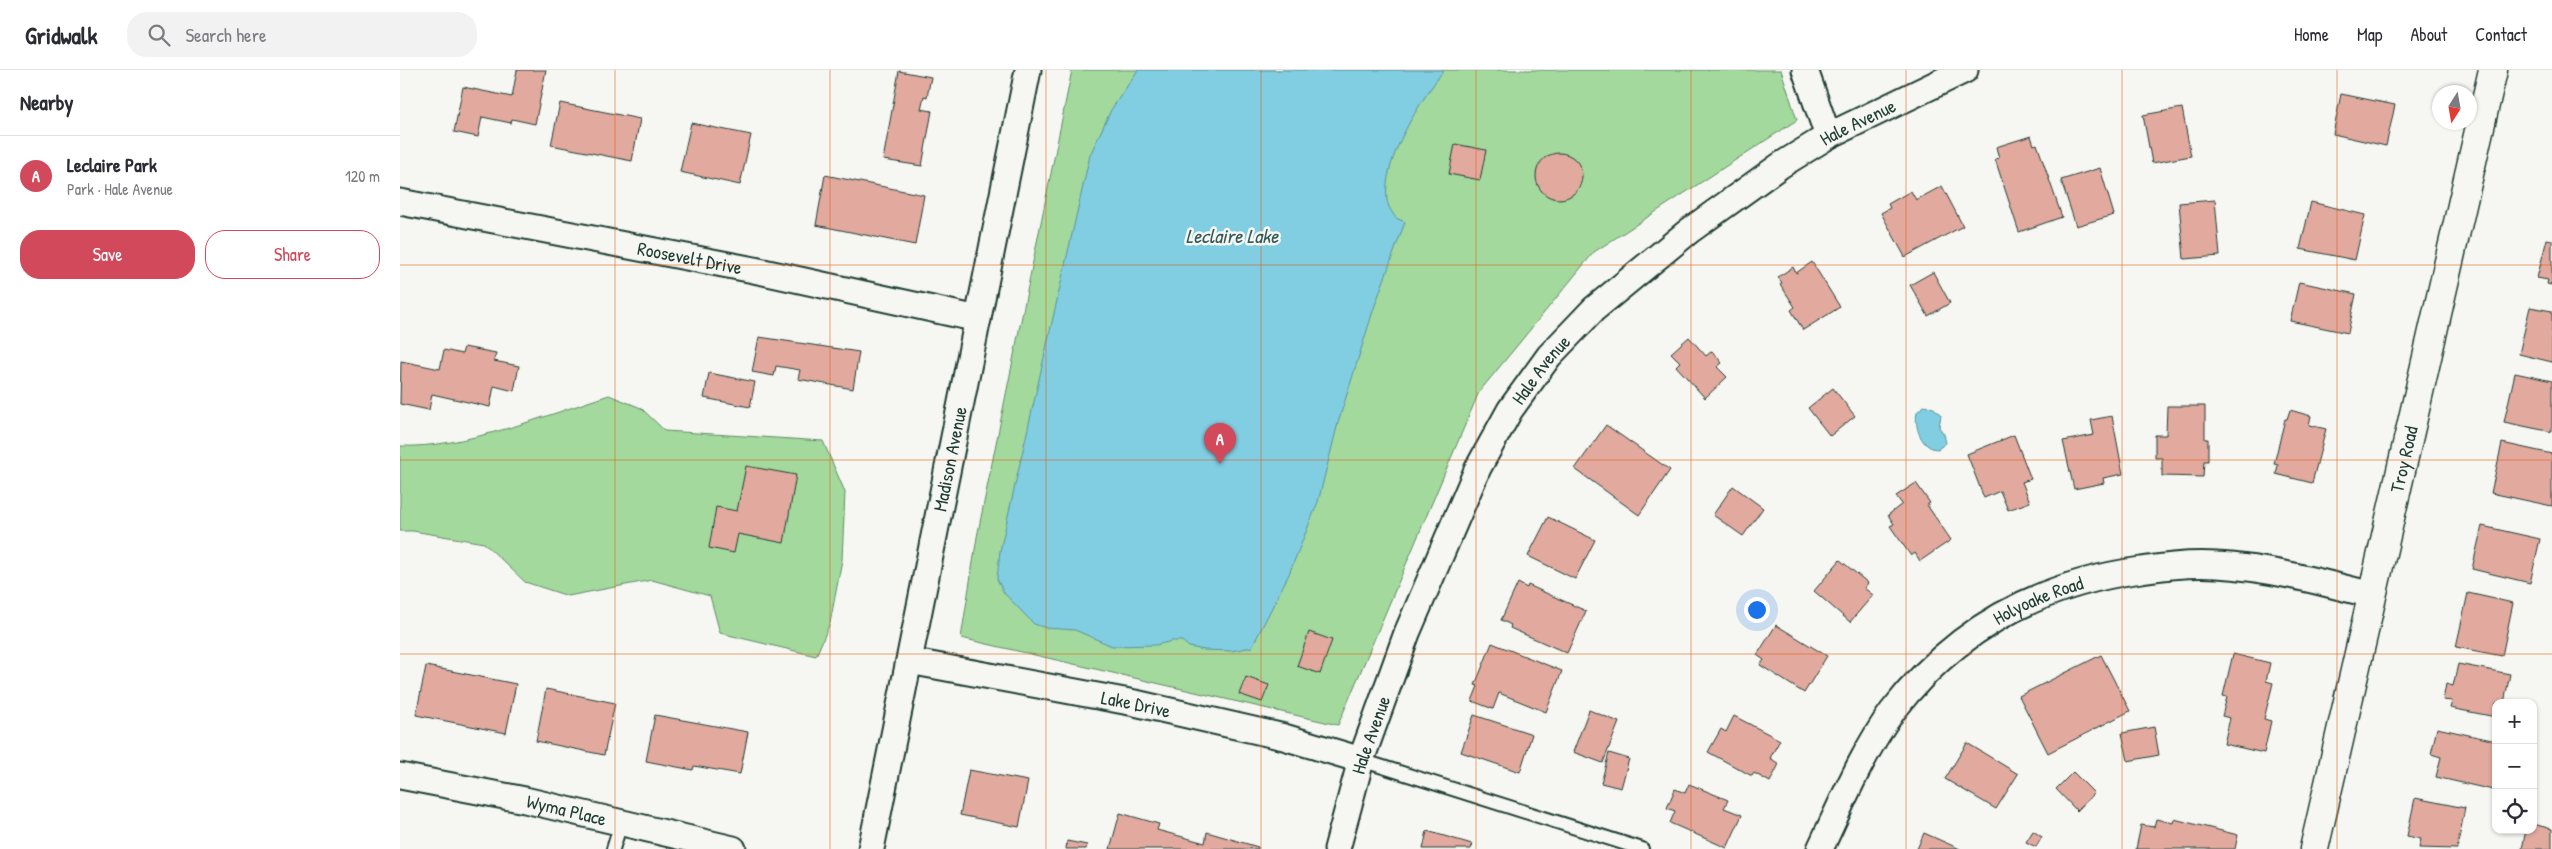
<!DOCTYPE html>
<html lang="en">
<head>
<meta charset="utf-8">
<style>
	:root { --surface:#fff; --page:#f2f2f3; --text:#2b2b33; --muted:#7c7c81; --line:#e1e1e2; --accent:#d1495b }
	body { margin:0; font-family:"Patrick Hand",sans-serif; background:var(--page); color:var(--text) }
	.controls { position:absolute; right:15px; bottom:15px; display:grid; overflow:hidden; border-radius:10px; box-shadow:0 1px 4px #0004 }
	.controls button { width:45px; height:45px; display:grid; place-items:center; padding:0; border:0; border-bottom:1px solid var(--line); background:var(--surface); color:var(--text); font:25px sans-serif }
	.compass { position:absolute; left:2032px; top:15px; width:45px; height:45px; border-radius:50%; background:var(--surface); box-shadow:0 1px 4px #0004; rotate:191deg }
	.you { position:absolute; left:1356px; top:539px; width:18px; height:18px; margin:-12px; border:4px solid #fff; border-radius:50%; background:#1a73e8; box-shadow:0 0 0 8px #1a73e833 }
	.badge { display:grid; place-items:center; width:32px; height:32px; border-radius:50%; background:var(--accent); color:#fff; font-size:16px; font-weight:700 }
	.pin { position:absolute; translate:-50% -41px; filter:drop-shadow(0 1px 2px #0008) }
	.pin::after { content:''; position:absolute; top:26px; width:18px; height:15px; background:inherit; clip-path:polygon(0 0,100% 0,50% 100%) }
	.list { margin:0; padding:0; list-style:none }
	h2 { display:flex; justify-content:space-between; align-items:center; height:65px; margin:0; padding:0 20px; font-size:21px }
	h2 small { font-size:16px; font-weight:400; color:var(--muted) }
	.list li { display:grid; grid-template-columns:32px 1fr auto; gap:15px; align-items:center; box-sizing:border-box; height:80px; padding:0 20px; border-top:1px solid var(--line) }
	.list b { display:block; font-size:19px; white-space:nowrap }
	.list p { margin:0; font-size:16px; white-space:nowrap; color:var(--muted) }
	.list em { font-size:16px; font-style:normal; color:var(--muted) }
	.actions { display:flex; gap:10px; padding:15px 20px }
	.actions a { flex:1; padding:11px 0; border:1px solid var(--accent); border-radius:20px; text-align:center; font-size:18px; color:var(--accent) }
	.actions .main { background:var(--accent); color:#fff }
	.icon { flex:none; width:28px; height:28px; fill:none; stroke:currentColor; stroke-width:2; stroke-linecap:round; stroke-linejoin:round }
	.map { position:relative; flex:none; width:2152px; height:779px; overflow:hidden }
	header { display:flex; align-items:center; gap:30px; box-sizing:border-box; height:70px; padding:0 25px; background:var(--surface); border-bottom:1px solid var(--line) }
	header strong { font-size:24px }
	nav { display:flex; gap:28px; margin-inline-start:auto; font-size:18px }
	.search { width:350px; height:45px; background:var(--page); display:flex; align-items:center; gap:12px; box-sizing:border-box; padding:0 18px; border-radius:20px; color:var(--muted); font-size:19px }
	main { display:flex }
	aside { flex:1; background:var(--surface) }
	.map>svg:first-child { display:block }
</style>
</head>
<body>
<header>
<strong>Gridwalk</strong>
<div class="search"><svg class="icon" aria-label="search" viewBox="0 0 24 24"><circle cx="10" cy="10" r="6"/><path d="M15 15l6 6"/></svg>Search here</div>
<nav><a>Home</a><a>Map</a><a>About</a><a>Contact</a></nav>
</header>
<main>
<aside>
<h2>Nearby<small></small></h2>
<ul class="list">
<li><span class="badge">A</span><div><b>Leclaire Park</b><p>Park · Hale Avenue</p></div><em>120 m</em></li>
</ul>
<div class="actions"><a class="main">Save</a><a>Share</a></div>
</aside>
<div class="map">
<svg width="2152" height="779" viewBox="0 0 2152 779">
	<rect width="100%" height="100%" fill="#f6f6f2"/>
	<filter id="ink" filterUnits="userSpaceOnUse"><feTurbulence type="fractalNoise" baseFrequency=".02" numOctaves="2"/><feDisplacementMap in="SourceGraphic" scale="10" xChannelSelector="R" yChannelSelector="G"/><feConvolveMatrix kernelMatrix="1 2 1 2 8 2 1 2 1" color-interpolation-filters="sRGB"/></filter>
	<g filter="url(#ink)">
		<path fill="#a3d99c" stroke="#618b68" d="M672,0h709l16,50 -203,132 -115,140 -141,333 -377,-87 16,-101z
			M209,325l32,13 24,23 158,10 22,51 -3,68 -12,63 -14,33 -96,-23 -10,-37 -58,-16 -84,16 -43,-14 -41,-39 -71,-12h-13v-85c62,3 148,-31 209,-51z"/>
		<path fill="#81cde1" stroke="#5a939c" d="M738,0h306c-24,32 -62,89 -57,130 1,7 5,12 9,18l9,4 -31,86 -36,115 -20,79 -29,72 -37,73 -20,4 -28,-1 -15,-3 -7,-6h-10l-16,4 -44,1 -37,-16 -29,-2 -12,-4 -30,-31 -7,-14 3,-28 90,-396 21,-45z
			M1524,336l10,2 7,7 -2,12 5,7 2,9 -8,6c-17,0 -24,-23 -21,-37z"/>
		<path fill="#e2a99e" stroke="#1f3d34" d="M117,0h29l-11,54 -23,-5 -1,4 -29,-6 -4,20 -24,-5 9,-45 49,10z
			M499,1l32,6 -4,20 -3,-1 -3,13 11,2 -10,55 -39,-6z
			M1941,24l54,11 -9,41 -53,-12z
			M160,33l80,16 -8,42 -81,-16z
			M1782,38l9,48 -39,7 -9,-48z
			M291,53l60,12 -11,50 -60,-13z
			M1631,66l3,9 3,-1 25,73 -43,15 -24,-73 4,-1 -3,-11z
			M1055,74l31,6 -6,30 -31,-6z
			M1136 106a23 23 0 1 1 46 0a23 23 0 1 1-46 0Z
			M1700,98l14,47 -38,11 -15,-46z
			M425,105l99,20 -9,50 -99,-20z
			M1542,116l21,40 -58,31 -24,-44 9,-5 -2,-4 23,-13 5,9z
			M1815,130l5,56 -36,3 -5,-56z
			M1911,132l54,13 -10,45 -55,-11z
			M2147,169l5,1v45l-5,-1 1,-4 -11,-2z
			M1412,192l28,45 -37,23 -12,-20 4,-3 -15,-23 2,-1 -4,-6 15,-10 3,6z
			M1533,202l17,31 -22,13 -18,-31z
			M1899,212l57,12 -8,39 -58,-12z
			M2130,237l22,4v51l-33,-8z
			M359,267l100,15 -6,37 -55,-10 2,-9 -24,-4 -2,10 -22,-4z
			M1289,267l17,19 6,-5 10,12 -5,4 10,10 -22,21 -29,-32 4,-4 -9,-9z
			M64,277l32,6 -2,8 25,5 -5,25 -20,-5 -4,21 -58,-13 -3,16 -29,-6 1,-43 39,8 4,-19 18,4z
			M309,303l46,9 -5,25 -46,-9z
			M2115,303l37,8v51l-48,-10z
			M1433,318l22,28 -25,20 -22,-28z
			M1767,336h38v33h3v22h-4l-1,16 -41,-1v-18h-7v-23h11z
			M1890,340l21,6 -2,9 17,4 -14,54 -36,-9 2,-9 -4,-1 11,-45h2z
			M1712,346l11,58 -20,4 1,5 -30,6 -11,-48 31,-6 -3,-15z
			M1206,355l64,45 -31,45 -64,-46z
			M1614,365l17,44 -9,3 8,20 -22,8 -8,-19 -16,7 -17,-44z
			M2102,373l50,11v52l-61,-13z
			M346,396l50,9 -12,68 -46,-9 -4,19 -25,-5 7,-41 21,4z
			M1516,413l14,20 -3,2 24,35 -31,21 -5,-8 -4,3 -21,-30 4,-2 -6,-9 14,-11 -6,-8z
			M1333,416l30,22 -20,28 -30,-21z
			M1148,447l47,23 -20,39 -47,-23z
			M2082,456l58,13 -10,44 -58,-14z
			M1440,490l28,23 -4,5 9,7 -23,27 -36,-31z
			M1118,513l9,5 1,-3 58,26 -19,42 -57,-25 1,-3 -10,-5z
			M2068,523l45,10 -11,53 -46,-9z
			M1376,555l51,31 -23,37 -44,-28 4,-5 -7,-5z
			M909,562l23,8 -12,34 -23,-8z
			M1092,573l70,28 -16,41 -47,-19 -6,16 -21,-8 6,-15 -3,-1z
			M1833,584l37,9 -4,18 7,2 -9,36 7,2 -7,32 -40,-9 6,-26 -8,-2 5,-19 -4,-1z
			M1701,585l29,56 -82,42 -29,-57z
			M2058,594l52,10 -6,29h-8v14l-46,-9 2,-7 -9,-1 3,-16 7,2z
			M26,596l90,18 -10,49 -90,-18z
			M846,607l23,8 -7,17 -23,-8z
			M146,619l69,14 -11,52 -68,-14z
			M1189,640l30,12 -16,41 -30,-11z
			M255,645l93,17 -8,42 -46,-8 -1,4 -47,-9z
			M1074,645l58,19 -12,38 -59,-20z
			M1334,646l46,24 -10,18 9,6 -9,18 -16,-9 -2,3 -44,-24 13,-23 5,3z
			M1754,657l5,28 -31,6 -6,-28z
			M2037,658l59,13v37l-3,12 -57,-13 5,-20 -10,-3z
			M1567,673l51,31 -22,35 -51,-30z
			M1209,683l20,6 -8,29 -20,-5z
			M569,700l59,11 -9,46 -59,-12z
			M1673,702l21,21 -17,18 -21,-22z
			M1289,714l39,16 -4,8 18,7 -15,33 -57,-25 5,-12 -8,-3 8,-19 10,4z
			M2015,728l50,10 -8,41 -38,-1 2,-9 -14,-3z
			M720,743l39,11 -2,6 48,13 2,-11 51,15v2h-148z
			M1756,749l17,4 1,-4 64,16 -3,14h-99l5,-24 13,2z
			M2133,754l19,5v20h-30l4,-19h7z
			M1027,761l45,13 -1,5h-48z
			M1633,761l9,6 -6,10 -10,-5z
			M1524,763l36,16h-43z
			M667,771l20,4 -1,4h-20z"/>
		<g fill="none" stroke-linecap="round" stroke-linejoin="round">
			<g stroke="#1f3d34" stroke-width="16">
				<path id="service" d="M961,690l281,89
					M213,779l8,-26"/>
			</g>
			<g stroke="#1f3d34" stroke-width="29">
				<g id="minor">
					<path d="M1405,0l23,66"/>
					<path id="s1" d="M0,132l354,68 224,49"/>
					<path id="s2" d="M509,591l226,42 149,34 77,23"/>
					<path id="s3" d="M0,706l125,24 208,49"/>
					<path id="s4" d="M471,779l157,-779"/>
					<path id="s5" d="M937,779l24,-89 46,-127 71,-165 32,-58 39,-54 45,-47 95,-78 92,-66 47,-29 137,-66"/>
					<path id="s6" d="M1420,779c22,-46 42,-96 72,-137 63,-83 147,-128 249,-142 25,-4 51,-7 76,-5 53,3 104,17 155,30"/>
				</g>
			</g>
			<g stroke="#1f3d34" stroke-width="31">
				<g id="secondary">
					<path id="s7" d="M1914,779l179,-779"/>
				</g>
			</g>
			<use href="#service" stroke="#f6f6f2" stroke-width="12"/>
			<use href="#minor" stroke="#f6f6f2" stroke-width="25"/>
			<use href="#secondary" stroke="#f6f6f2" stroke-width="28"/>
		</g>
	</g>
	<path fill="none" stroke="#e8590c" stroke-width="1" stroke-opacity="0.55" d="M215,0v779M430,0v779M646,0v779M861,0v779M1076,0v779M1291,0v779M1506,0v779M1722,0v779M1937,0v779M0,195h2152M0,390h2152M0,584h2152"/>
	<g text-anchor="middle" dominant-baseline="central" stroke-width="5" stroke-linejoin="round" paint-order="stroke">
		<g font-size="19" fill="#1f3d34" stroke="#f6f6f2">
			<text stroke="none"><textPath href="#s5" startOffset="929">Hale Avenue</textPath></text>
			<text stroke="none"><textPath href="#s1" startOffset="295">Roosevelt Drive</textPath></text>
			<text stroke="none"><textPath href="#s5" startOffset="524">Hale Avenue</textPath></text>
			<text stroke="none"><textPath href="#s7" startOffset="400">Troy Road</textPath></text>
			<text stroke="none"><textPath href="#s4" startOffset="398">Madison Avenue</textPath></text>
			<text stroke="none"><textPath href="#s6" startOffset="342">Holyoake Road</textPath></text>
			<text stroke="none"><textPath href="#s2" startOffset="231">Lake Drive</textPath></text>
			<text stroke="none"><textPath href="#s5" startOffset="119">Hale Avenue</textPath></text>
			<text stroke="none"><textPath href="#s3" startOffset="170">Wyma Place</textPath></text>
		</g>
		<g font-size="20" font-style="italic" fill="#335a57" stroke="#f6f6f2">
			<text x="832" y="165">Leclaire Lake</text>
		</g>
	</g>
</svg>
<div class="controls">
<button>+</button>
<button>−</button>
<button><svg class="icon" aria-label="locate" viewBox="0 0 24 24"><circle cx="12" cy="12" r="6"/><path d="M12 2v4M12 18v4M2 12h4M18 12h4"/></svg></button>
</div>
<svg class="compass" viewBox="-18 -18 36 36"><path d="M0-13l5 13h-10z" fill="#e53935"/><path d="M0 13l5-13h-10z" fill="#7c7c81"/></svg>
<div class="you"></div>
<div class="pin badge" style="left:820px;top:394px">A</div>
</div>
</main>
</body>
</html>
